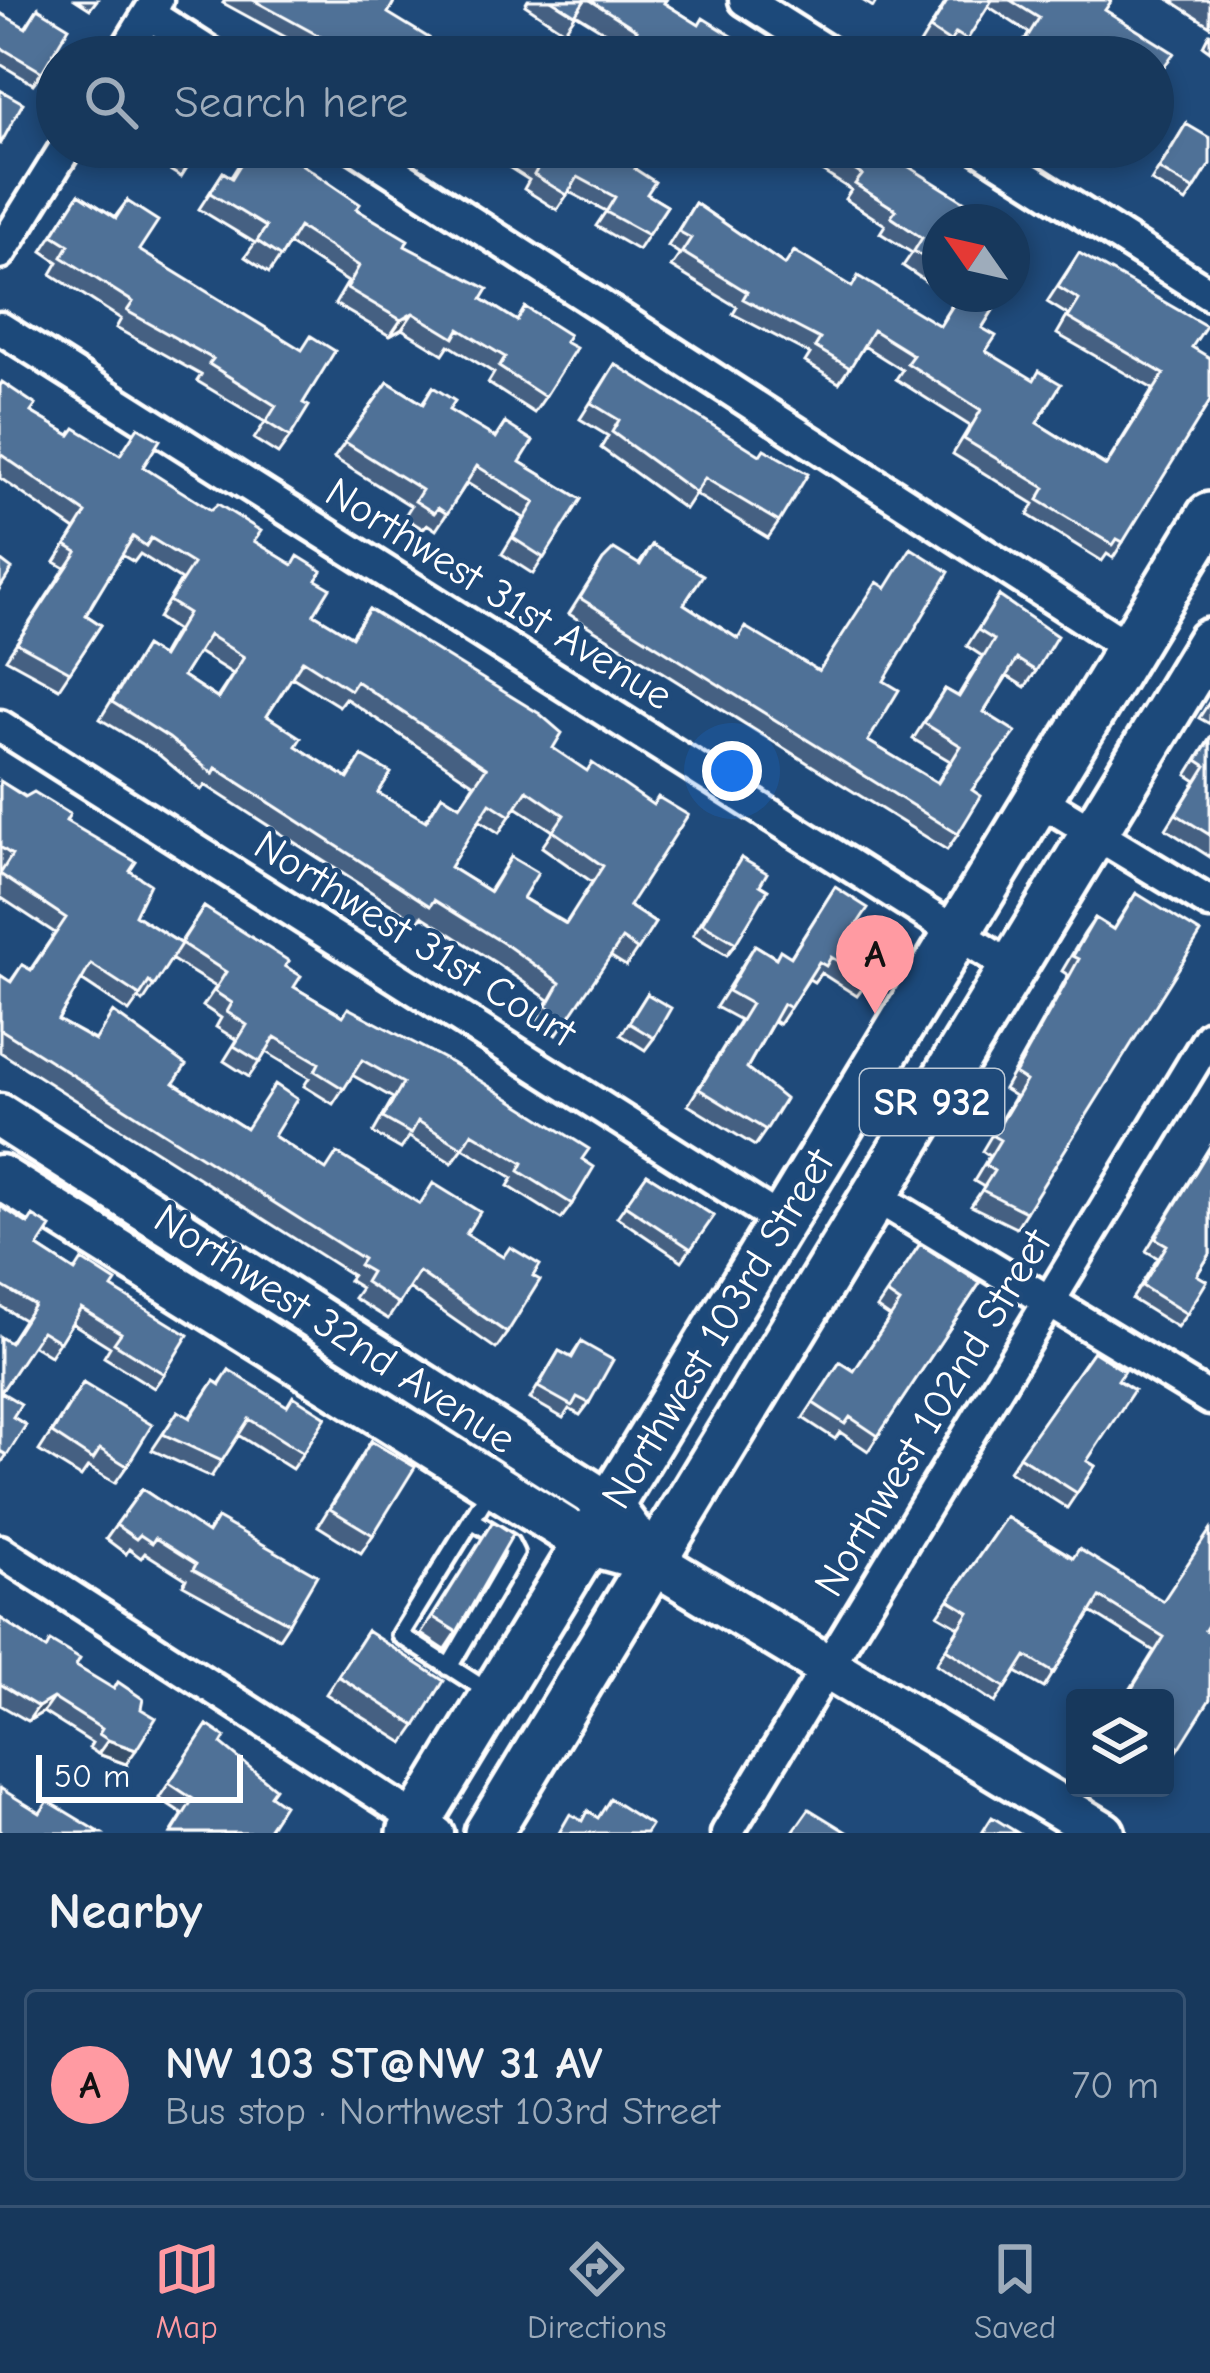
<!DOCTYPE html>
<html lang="en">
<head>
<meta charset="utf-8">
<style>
	:root { --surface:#17385c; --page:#203f62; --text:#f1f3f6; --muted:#9eacbb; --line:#365272; --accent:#ff9aa2 }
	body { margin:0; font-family:"Comic Neue",sans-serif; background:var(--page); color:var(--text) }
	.controls { position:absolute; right:36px; bottom:36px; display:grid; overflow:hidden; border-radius:12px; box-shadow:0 6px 18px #0003 }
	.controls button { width:108px; height:108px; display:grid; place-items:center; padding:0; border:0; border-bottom:3px solid var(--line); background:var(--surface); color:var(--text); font:60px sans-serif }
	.compass { position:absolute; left:922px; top:204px; width:108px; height:108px; border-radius:50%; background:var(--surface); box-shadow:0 6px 18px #0003; rotate:304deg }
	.scale { position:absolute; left:36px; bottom:30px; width:207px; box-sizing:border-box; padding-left:12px; border:6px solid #fff; border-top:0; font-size:33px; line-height:42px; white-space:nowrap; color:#fff; -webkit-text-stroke:9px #1f4a7a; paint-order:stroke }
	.you { position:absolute; left:732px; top:771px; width:42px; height:42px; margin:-30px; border:9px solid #fff; border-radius:50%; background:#1a73e8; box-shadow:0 0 0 18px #1a73e833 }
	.badge { display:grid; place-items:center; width:78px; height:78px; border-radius:50%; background:var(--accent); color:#111; font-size:39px; font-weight:700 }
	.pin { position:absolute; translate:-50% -99px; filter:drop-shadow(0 3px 6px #0008) }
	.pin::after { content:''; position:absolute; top:63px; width:42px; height:36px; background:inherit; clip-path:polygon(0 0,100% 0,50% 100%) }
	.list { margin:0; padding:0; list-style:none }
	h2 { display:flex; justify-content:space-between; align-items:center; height:156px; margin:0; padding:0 48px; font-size:51px }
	h2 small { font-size:39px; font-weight:400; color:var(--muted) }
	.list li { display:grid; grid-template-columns:78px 1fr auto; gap:36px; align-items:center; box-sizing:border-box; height:192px; margin:0 24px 24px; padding:0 24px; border:3px solid var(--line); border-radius:12px }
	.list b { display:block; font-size:45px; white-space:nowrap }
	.list p { margin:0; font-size:39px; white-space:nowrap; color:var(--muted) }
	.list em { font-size:39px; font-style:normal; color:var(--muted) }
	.icon { flex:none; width:66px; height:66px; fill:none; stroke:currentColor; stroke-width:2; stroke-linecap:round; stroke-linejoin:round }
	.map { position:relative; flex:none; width:1210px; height:1833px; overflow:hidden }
	.search { position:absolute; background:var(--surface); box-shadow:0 6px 18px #0003; left:36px; right:36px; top:36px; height:132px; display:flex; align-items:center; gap:30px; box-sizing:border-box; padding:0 42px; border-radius:66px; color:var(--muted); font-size:45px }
	.sheet { height:372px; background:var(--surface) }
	nav { display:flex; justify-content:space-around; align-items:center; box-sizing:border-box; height:168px; border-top:3px solid var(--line); background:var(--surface); font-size:33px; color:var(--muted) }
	nav a { display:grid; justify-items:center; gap:6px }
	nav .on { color:var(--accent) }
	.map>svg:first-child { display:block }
</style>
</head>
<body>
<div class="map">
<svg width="1210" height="1833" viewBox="0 0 1210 1833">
	<rect width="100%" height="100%" fill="#1f4a7a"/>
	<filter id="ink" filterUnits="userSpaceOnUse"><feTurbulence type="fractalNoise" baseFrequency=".00833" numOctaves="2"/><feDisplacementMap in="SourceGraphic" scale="24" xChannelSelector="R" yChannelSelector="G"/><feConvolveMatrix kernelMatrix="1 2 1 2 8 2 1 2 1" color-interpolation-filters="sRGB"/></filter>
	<g filter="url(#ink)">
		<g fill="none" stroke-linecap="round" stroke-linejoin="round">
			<g stroke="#fff" stroke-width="24">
				<path id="lane" d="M491,1488l-91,147 92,59
					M449,1667l66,-114 -5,-10 -38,-23"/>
			</g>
			<g stroke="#fff" stroke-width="39">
				<path id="street" d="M745,0l90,57
					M149,14l67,43
					M122,57l35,-57
					M355,147l776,502
					M978,147l232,147
					M0,253l66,-106
					M0,328l1014,641
					M0,726l784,497
					M1040,800l170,103
					M875,1196l335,203
					M0,1551l438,282
					M727,1833l483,-797"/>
			</g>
			<g stroke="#fff" stroke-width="51">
				<path id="secondary" d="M0,1116l610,389 20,27
					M0,1177l587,366 65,18 451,272"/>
			</g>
			<g stroke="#fff" stroke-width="54">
				<path id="primary" d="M411,1833l799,-1317
					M488,1833l722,-1191"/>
			</g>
			<use href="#lane" stroke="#1f4a7a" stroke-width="15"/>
			<use href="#street" stroke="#1f4a7a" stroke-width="30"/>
			<use href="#secondary" stroke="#1f4a7a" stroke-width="42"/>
			<use href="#primary" stroke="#1f4a7a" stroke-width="45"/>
		</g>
		<path fill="#456182" stroke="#fff" stroke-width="3" fill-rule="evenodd" d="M76,0h21l-7,9z
			M225,0h170l-7,13 33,38 8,6h-107l-99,-54z
			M528,0h138l-2,3 35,22 67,32h-147l7,-12 -50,-31 -12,17 -39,-26z
			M862,0h15l-4,7z
			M947,0h165l-7,10 48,47h-139l15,-24 -41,-27 -31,48 -11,-7 -6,9 -20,-12z
			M1170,0h40v26z
			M38,8l4,64 -9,12 -33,-20v-51l25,15z
			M1210,32v19l-7,-5z
			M1186,124l8,66 -8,12 -35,-21z
			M139,147h61l-19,30 -44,-27z
			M250,147h26l129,99 77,53 34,21 49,22 -20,55 -11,16 -46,-30 6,-10 -45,-28 -6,9 -41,-25 -12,7 -55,-32 13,-22 -59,-38 -20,29 -24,-16 10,-14 -56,-34 24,-37 8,5z
			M477,147h145l25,47 20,12 -29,44 -42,-24 10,-15 -37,-19 -12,18 -33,-21 5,-9z
			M762,147h136l-3,11 45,64v69l-37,-25 9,-13 -32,-20 5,-8 -40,-26 6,-9 -51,-33 -7,10z
			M79,194l36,23 12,-16 12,49 164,153 -13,34 -12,17 -24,-15 11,-17 -68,-41 4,-6 -85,-47 5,-9 -70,-45 7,-12 -16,-11z
			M695,203l90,62 66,21 88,39 16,-25 -10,-6h58l-21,34 4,23 51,72 69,42 47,-76 -96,-55 11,-19 -21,-13 32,-49 113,94 -69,195 -10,16 -6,-4 -5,7 -74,-46 6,-11 -81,-50 17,-28 -74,-47 6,-9 -38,-24 -25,37 -34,-21 5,-8 -77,-40 4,-7 -66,-40 9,-13 -12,-8z
			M615,364l164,158 -11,16 -73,-44 -10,15 -84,-61 7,-12 -28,-17z
			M388,382l34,21 11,-16 16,23 46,28 10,-15 15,39 61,37 -48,75 -31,-20 22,-36 -57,-35 -31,47 -9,-6 -4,5 -19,-12 7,-11 -77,-48z
			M0,385l31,27 39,23 73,32 111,74 62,39 -2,34 37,22 18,-27 184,139 76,158 26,17 -29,43 -16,-10 -54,79 -21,-13 14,-22 -53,-37 -74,-47 -4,6 -213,-137 -4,5 -43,-36 -58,-35 45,-73 16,10 15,-26 -18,-12 23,-38 -41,-26 -6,8 -12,-7 -36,60 15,10 -42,63 -53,-29 59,-91 -10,-6 20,-32 -75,-52zM198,652l35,22 -16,24 -34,-22zM292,677l47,29 6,-8 129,86 -14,22 -18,-11 -17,26 -47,-28 -16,-37 -15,22 -51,-32 -29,-30zM516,807l37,24 -11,16 50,35 -26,41 -43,-25 -12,-41 -22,34 -39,-24 29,-47 20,13z
			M652,545l32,59 53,34 81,33 66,10 -16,60 69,42 13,-22 -37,-22 32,-50 13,7 24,-40 -15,-10 32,-50 37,75 -11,16 -18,-11 -23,36 -12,78 -14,44 -11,16 -378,-236 34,-54 36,4z
			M1210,701v23l-11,-6z
			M1210,738v119l-44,-28 30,-48 -9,-6z
			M0,781l66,40 64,50 5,44 45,28 24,-36 81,59 9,21 288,172 -10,45 -11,15 -53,-33 5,-8 -50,-30 -11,15 -43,-26 -8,12 -28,-16 20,-35 -41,-23 -19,29 -29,-18 5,-8 -43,-26 -17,25 -25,-16 13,-21 -21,-13 5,-9 -18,-12 13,-19 -45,-28 -28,43 -4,-4 -10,14 -48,-32 -23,40 116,63 71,45 29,8 51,34 141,64 67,42 -26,57 -11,16 -87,-61 -21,31 -34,-21 7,-10 -13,-8 4,-5 -352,-223v-77l10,7 12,-17 8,5 25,-37 -55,-36z
			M741,858l19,27 -24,58 -9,12 -34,-20z
			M835,887l21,39 13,54 -12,16 -36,-23 -7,9 -5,-3 -30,45 -5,-3 -27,47 19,62 -11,16 -67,-41 52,-85 -24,-13 39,-62 20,12 16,-1z
			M1136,893l-110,319 -10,16 -45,-22 13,-19 -10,-6 15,-25 -7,-5 33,-55 -11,-7 64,-114 -6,-4 22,-37 11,-16 18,11z
			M647,994l7,44 -9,12 -24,-15z
			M1210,1146v108l-13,21 -10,39 -10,13 -45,-28 26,-41 -12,-7z
			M647,1174l67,42 -32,45 -65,-44z
			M0,1206l38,41 37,24 37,17 52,86 -10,14 -50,-31 6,-10 -38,-24 -22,33 -18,-11 -31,47 12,25 13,8 -26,40v-128l9,6 15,-23 -24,-14z
			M920,1244l60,39 -112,168 -28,-19 -5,7 -32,-21 37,-56 14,9 36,-54 -13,-9z
			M581,1342l8,61 -9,12 -11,-6 -6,9 -33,-19 29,-48 12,6z
			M1093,1351l25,29 -31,81 8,5 -28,42 -58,-37z
			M229,1370l74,83 -11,16 -54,-34 -27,42 -59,-27 26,-39 11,7 25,-37 5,3z
			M83,1383l44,83 -12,17 -27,-16 -7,10 -42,-26z
			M371,1441l2,94 -12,18 -43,-27z
			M142,1489l65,44 10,-15 72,105 -10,15 -96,-53 3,-6 -41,-26 -4,5 -12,-9 -3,5 -20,-15z
			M1006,1517l67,40 132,73 -25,117 -10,15 -5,-3v-61h-40l29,-47 -63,-39 -47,76 -28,-16 -21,31 -59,-39 23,-37 -21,-12z
			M493,1521l-36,111 -12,18 -24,-16z
			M0,1618l45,30 31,18 50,98 -28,-10 -9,-6 3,-5 -49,-31 -15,9 -28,-16z
			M367,1631l49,95 -12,17 -78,-49z
			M207,1725l14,19 49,51 -4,38h-95l12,-19 -24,-16z"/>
		<path fill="#384f6a" stroke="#fff" stroke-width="3" d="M413,313l-11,16 -12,7 11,-16z
			M53,1698l-10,14 -15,9 10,-14z
			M108,1740l28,10 -10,14 -28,-10z"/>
		<path fill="#507197" stroke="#fff" stroke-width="3" fill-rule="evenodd" d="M253,0h142l-7,13 41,25 -8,13 8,6h-71z
			M551,0h34l-10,15z
			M590,0h76l-2,3 35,22 4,-7 63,39h-114l-23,-14 8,-13z
			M948,0h44l-25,40 -11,-7 -6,9 -20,-13z
			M1010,0h102l-7,10 69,43 -21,29v-25h-138l24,-39z
			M38,8l31,19 -27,45 -42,-25v-34l26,15z
			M0,90l23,13 -23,42z
			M1186,124l24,14v26l-16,26 -35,-21z
			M160,147h40l-11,18z
			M251,147h25l84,57 -4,5 52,31 -3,6 83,43 -6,10 35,22 8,-14 44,28 -4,7 11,6 -31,49 -46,-30 6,-10 -46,-28 -5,9 -41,-25 -12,7 -54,-32 12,-22 -60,-39 -18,30 -24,-16 9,-14 -56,-34 13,-21 9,6z
			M510,147h112l19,11 -6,11 20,13 -8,12 20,12 -19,29 -42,-23 9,-15 -37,-20 -11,18 -33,-20 5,-9z
			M819,147h79l-3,11 102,64h-57v46l-26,-17 8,-13 -31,-21 5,-7 -41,-26 7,-9z
			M79,194l37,24 11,-17 31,20 -19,29 163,100 9,-14 24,15 -32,52 6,3 -19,31 -24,-15 10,-16 -67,-42 4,-5 -86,-48 6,-9 -71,-45 7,-12 -16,-10z
			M695,203l90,62 9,-14 58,36 6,-11 82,50 20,-32h43l-21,34 14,8 -10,15 48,29 5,-9 22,13 -24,39 69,43 58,-92 -96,-56 11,-18 -21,-13 21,-34 127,73 -14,21 18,11v43l-87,141 -6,-3 -4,6 -75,-45 7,-12 -81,-49 17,-29 -74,-47 6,-8 -40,-25 -23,38 -35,-21 5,-8 -77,-40 4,-7 -65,-40 9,-14 -13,-7z
			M1012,262l7,5 -7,12z
			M615,364l145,91 4,-6 44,25 -29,48 -74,-44 -9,15 -84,-61 7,-12 -28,-17z
			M2,382l34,23 -5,7 39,23 5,-7 45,27 18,-28 22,13 -17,27 68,43 7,-6 43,27 -7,10 39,24 5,-9 24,15 -6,9 14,8 -16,26 38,23 17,-28 171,105 22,19 -9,15 34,23 5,-8 61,42 5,-8 30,18 -59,91 26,17 -17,27 -16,-11 -54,80 -21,-13 13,-23 -52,-37 -74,-46 -4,6 -214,-138 -3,6 -44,-36 -57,-36 33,-56 17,11 26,-44 -19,-12 24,-37 -42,-26 -5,8 -13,-9 -40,65 -7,13 15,10 -31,47 -53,-29 60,-91 -11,-7 20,-32 -86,-59v-68zM209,635l35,22 -26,42 -35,-23zM303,660l47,30 6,-9 130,87 -26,38 -18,-11 -16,26 -48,-28 13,-20 -29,-17 -14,23 -52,-33 5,-8 -34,-22zM527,790l37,25 -11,16 50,35 -37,58 -43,-26 15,-25 -27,-16 -21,35 -40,-25 40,-64 20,13z
			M388,382l35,22 10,-17 22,14 -6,9 47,28 9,-15 28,18 -13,21 61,37 -37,59 -31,-20 22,-36 -58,-36 -30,48 -9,-6 -4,5 -19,-12 7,-11 -77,-48z
			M652,545l51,30 -19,29 54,35 7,-12 74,44 58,-89 9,6 25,-40 38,24 -65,109 15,9 -31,51 70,42 23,-37 -37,-23 21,-34 14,8 35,-57 -16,-10 21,-34 58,40 -21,35 -19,-12 -33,53 32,20 -44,58 9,6 -23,38 -378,-236 23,-38 11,-11 26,16z
			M0,560l12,9 -12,19z
			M1210,740v95l-34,-21 30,-48 -9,-6z
			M0,781l25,16 9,-5 36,22 -4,7 70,41 -6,9 20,13 -15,31 46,29 -27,42 -5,-4 -9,14 -49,-32 -33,56 37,21 18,-29 73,53 -12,18 72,46 29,-45 22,15 -23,37 52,34 11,-17 83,51 13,-21 47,29 -14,22 37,23 7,-10 30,18 -7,11 7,4 -33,53 -88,-61 -20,32 -34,-22 6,-10 -12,-7 4,-6 -363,-230v-54l11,7 11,-17 9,5 35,-52 -66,-44 12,-19 -12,-8z
			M741,858l26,15 -7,12 8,5 -32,53 -34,-20z
			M835,887l33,21 -12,18 33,21 -20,33 -38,-23 -5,9 -7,-4 -29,46 -7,-4 -36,64 38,31 -19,31 -67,-41 52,-85 -23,-13 27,-46 21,13 4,-8 11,7z
			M1136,893l65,40 -175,279 -44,-22 12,-19 -9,-6 15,-25 -7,-4 33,-55 -11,-7 64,-115 -6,-3 22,-38 19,12z
			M204,907l85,54 -4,5 16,10 -7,11 49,29 5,-8 104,55 137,86 -7,10 12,8 -22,37 -53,-33 4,-8 -51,-30 -9,15 -45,-27 -7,13 -28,-16 20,-35 -41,-23 -18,29 -29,-18 4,-8 -44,-26 -15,25 -26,-16 13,-21 -20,-13 5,-9 -18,-12 12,-19 -45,-29z
			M647,994l24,14 -17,30 -25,-15z
			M1210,1148v106l-13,21 10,6 -20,33 -45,-28 25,-41 -12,-7z
			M647,1174l67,42 -23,33 -66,-44z
			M0,1206l28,18 5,-8 18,11 -13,20 37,24 7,-11 34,22 -4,6 76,47 -24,39 -50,-31 7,-10 -40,-25 -21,34 -18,-11 -41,61 20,12 -8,13 13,8 -19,30 -7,-4v-114l10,6 24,-38 -34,-20z
			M920,1244l60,39 -102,153 -28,-19 -5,7 -32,-21 27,-41 14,9 46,-68 -13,-9z
			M581,1342l32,18 -24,43 -12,-6 -5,9 -34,-19 21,-36 13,7z
			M1093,1351l31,20 -6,9 16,10 -47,71 8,5 -18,27 -58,-37z
			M229,1370l58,36 6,-10 33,21 -23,36 -54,-34 -27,42 -59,-27 15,-23 12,7 24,-37 6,4z
			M83,1383l69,42 -25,41 -27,-17 -7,11 -41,-27z
			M371,1441l44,26 -42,68 -43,-26z
			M142,1489l66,44 9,-15 100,57 -28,48 -96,-53 3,-6 -41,-26 -3,5 -12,-8 -4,4 -20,-14z
			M1006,1517l67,41 6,-9 84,52 47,-71v92l-5,8 5,3v66l-30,48 -6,-4 -9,14v-59h-39l38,-61 -64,-40 -46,76 -28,-17 -20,32 -60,-39 23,-37 -20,-12z
			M493,1521l20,13 -56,98 -24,-15z
			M0,1618l46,31 4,-8 30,18 -4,7 38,23 4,-7 25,17 -2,10 15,9 -20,32 -28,-10 -9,-6 3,-5 -49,-31 -15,9 -38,-23z
			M367,1631l77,50 -28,45 -78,-50z
			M207,1725l18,12 -4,7 54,44 -5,7 14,10 -18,28h-94l21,-34 -24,-16z
			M0,1788l40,25 8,-12 53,32h-101z
			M610,1799l41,26 -5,8h-87l11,-19 12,7 5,-10 11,7z
			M809,1809l39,24h-56z
			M992,1817l26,16h-36z"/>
	</g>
	<g text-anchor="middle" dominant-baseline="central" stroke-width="9" stroke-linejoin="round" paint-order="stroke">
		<rect fill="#1f4a7a" stroke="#bcc9d7" stroke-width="3" x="860" y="1069" width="144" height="66" rx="9"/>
		<g font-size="39" font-weight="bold" fill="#fff">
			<text x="932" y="1102">SR 932</text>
		</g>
		<g font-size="42" fill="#fff" stroke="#1f4a7a">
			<text transform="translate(499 594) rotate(32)">Northwest 31st Avenue</text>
			<text transform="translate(415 939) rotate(32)">Northwest 31st Court</text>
			<text transform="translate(335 1329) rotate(33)">Northwest 32nd Avenue</text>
			<text transform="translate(718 1329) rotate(-59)">Northwest 103rd Street</text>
			<text transform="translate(933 1413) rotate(-59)">Northwest 102nd Street</text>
		</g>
	</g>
</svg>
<div class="controls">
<button><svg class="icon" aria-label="layers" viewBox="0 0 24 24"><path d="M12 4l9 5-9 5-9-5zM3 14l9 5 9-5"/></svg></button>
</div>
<svg class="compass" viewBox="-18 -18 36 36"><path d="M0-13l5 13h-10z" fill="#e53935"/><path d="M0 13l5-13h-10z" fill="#9eacbb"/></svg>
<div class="scale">50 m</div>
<div class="you"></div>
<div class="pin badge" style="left:875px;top:1014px">A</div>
<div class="search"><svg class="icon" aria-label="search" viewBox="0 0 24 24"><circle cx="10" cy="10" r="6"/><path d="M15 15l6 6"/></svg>Search here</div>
</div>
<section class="sheet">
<h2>Nearby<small></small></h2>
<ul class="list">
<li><span class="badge">A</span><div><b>NW 103 ST@NW 31 AV</b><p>Bus stop · Northwest 103rd Street</p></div><em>70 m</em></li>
</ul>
</section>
<nav>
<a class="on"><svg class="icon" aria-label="map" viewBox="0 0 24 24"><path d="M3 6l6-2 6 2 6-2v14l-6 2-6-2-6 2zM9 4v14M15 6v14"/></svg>Map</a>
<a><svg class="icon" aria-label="directions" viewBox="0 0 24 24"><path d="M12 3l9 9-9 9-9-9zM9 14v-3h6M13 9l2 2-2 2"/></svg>Directions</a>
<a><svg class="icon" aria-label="saved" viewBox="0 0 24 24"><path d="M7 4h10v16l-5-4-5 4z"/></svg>Saved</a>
</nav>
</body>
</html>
